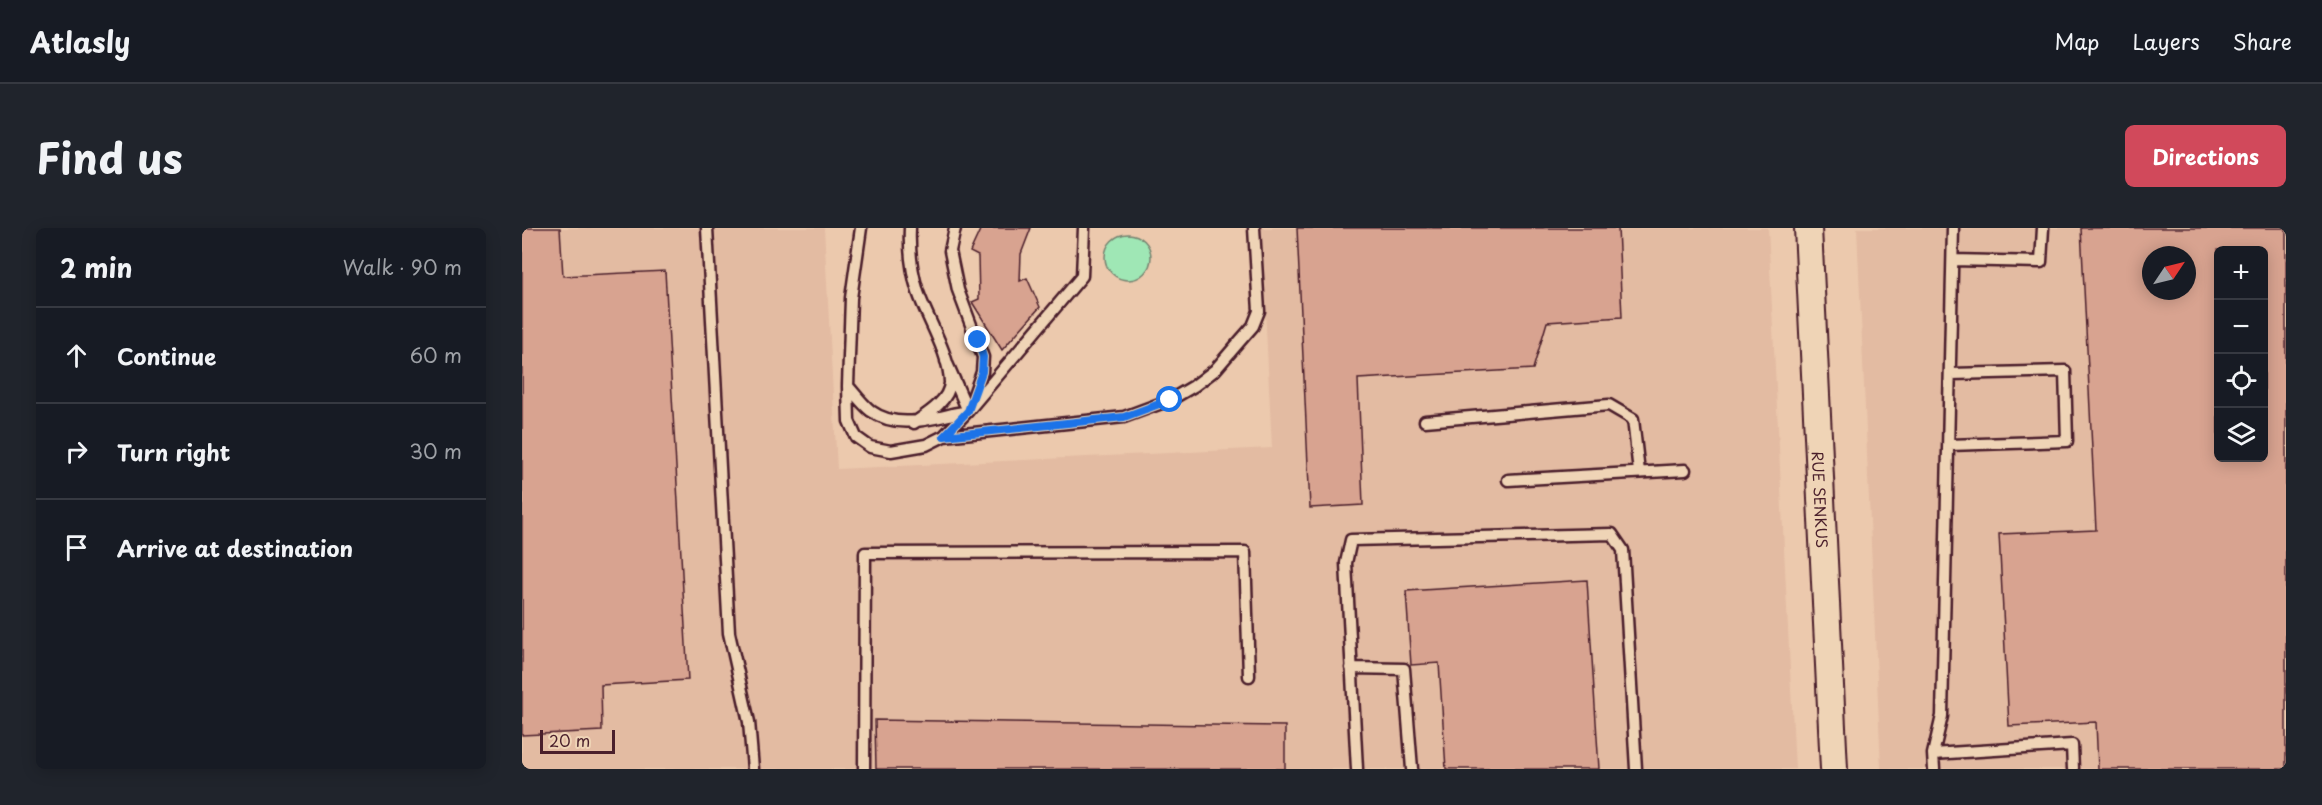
<!DOCTYPE html>
<html lang="en">
<head>
<meta charset="utf-8">
<style>
	:root { --surface:#171b24; --page:#20242c; --text:#f1f3f6; --muted:#9ea1a6; --line:#363941; --accent:#d1495b }
	body { margin:0; font-family:"Playpen Sans",sans-serif; background:var(--page); color:var(--text) }
	.controls { position:absolute; right:18px; top:18px; display:grid; overflow:hidden; border-radius:9px; box-shadow:0 3px 15px #0003 }
	.controls button { width:54px; height:54px; display:grid; place-items:center; padding:0; border:0; border-bottom:2px solid var(--line); background:var(--surface); color:var(--text); font:30px sans-serif }
	.compass { position:absolute; left:1620px; top:18px; width:54px; height:54px; border-radius:50%; background:var(--surface); box-shadow:0 3px 15px #0003; rotate:55deg }
	.scale { position:absolute; left:18px; bottom:15px; width:75px; box-sizing:border-box; padding-left:6px; border:3px solid #4a1f2b; border-top:0; font-size:16px; line-height:21px; white-space:nowrap; color:#4a1f2b; -webkit-text-stroke:4px #efd4b6; paint-order:stroke }
	.stop { position:absolute; width:18px; height:18px; margin:-14px; border:4px solid #1a73e8; border-radius:50%; background:#fff }
	.stop.end { background:#1a73e8; border-color:#fff; box-shadow:0 2px 6px #0008 }
	.list { margin:0; padding:0; list-style:none }
	h2 { display:flex; justify-content:space-between; align-items:center; height:78px; margin:0; padding:0 24px; font-size:26px }
	h2 small { font-size:20px; font-weight:400; color:var(--muted) }
	.list li { display:grid; grid-template-columns:39px 1fr auto; gap:18px; align-items:center; box-sizing:border-box; height:96px; padding:0 24px; border-top:2px solid var(--line) }
	.list b { display:block; font-size:22px; white-space:nowrap }
	.list em { font-size:20px; font-style:normal; color:var(--muted) }
	.icon { flex:none; width:33px; height:33px; fill:none; stroke:currentColor; stroke-width:2; stroke-linecap:round; stroke-linejoin:round }
	.map { position:relative; flex:none; width:1764px; height:541px; overflow:hidden; border-radius:9px }
	header { display:flex; align-items:center; gap:36px; box-sizing:border-box; height:84px; padding:0 30px; background:var(--surface); border-bottom:2px solid var(--line) }
	header strong { font-size:28px }
	nav { display:flex; gap:33px; margin-inline-start:auto; font-size:21px }
	.intro { display:flex; align-items:center; justify-content:space-between; box-sizing:border-box; height:144px; padding:0 36px }
	h1 { margin:0; font-size:42px }
	.button { padding:15px 27px; border-radius:9px; background:var(--accent); color:#fff; font-size:21px; font-weight:700 }
	main { display:flex; gap:36px; padding:0 36px }
	aside { flex:1; background:var(--surface); border-radius:9px; box-shadow:0 3px 15px #0003 }
	.map>svg:first-child { display:block }
</style>
</head>
<body>
<header>
<strong>Atlasly</strong>
<nav><a>Map</a><a>Layers</a><a>Share</a></nav>
</header>
<div class="intro"><h1>Find us</h1><a class="button">Directions</a></div>
<main>
<aside>
<h2>2 min<small>Walk · 90 m</small></h2>
<ul class="list">
<li><svg class="icon" aria-label="ahead" viewBox="0 0 24 24"><path d="M12 20V5M6 11l6-6 6 6"/></svg><div><b>Continue</b></div><em>60 m</em></li>
<li><svg class="icon" aria-label="right" viewBox="0 0 24 24"><path d="M7 20v-9h11M14 6l5 5-5 5"/></svg><div><b>Turn right</b></div><em>30 m</em></li>
<li><svg class="icon" aria-label="arrive" viewBox="0 0 24 24"><path d="M6 21V4h12l-3 4 3 4H6"/></svg><div><b>Arrive at destination</b></div></li>
</ul>
</aside>
<div class="map">
<svg width="1764" height="541" viewBox="0 0 1764 541">
	<rect width="100%" height="100%" fill="#ecc9ad"/>
	<filter id="ink" filterUnits="userSpaceOnUse"><feTurbulence type="fractalNoise" baseFrequency=".0167" numOctaves="2"/><feDisplacementMap in="SourceGraphic" scale="12" xChannelSelector="R" yChannelSelector="G"/><feConvolveMatrix kernelMatrix="1 2 1 2 8 2 1 2 1" color-interpolation-filters="sRGB"/></filter>
	<g filter="url(#ink)">
		<path fill="#e3bba2" fill-rule="evenodd" d="M0,0h302l13,241 435,-21 -11,-220h507l27,541h-1273z
			M1335,0h429v541h-405zM1696,22h46v208h-46zM1629,27h36v36h-36z"/>
		<path fill="#9fe7b5" stroke="#748370" stroke-width="1.5" d="M583 29a23 23 0 1 1 46 0a23 23 0 1 1-46 0Z"/>
		<path fill="#d8a390" stroke="#4a1f2b" stroke-width="1.5" fill-rule="evenodd" d="M0,0h38l3,48 102,-5 23,409 -87,5 1,46 -80,4z
			M459,0h50l-10,26 -1,27 7,-3 13,29 -38,43 -30,-48 7,-3 -1,-43 -8,-4z
			M775,0h321l4,89 -75,5 -14,47 -175,10 5,126 -53,3z
			M1559,0h205v541h-188l-2,-47 -87,4 -10,-192 97,-4zM1696,22h46v208h-46zM1629,27h36v36h-36z
			M1065,352l12,189h-153l-7,-106 -28,2 -5,-74z
			M353,492l410,6v43h-409z"/>
		<g fill="none" stroke-linecap="round" stroke-linejoin="round">
			<g stroke="#4a1f2b" stroke-width="15">
				<path id="service" d="M185,0l22,405 20,89 4,47
					M339,0l-10,70 -3,88 1,35 7,16 14,10 21,4 35,-6 18,-9 24,-25 114,-135 2,-48
					M388,0c-1,22 1,42 8,64 9,27 32,62 32,91 -1,18 -23,31 -36,40
					M1431,32l88,2 2,-34
					M424,133l22,50 14,-39 1,-15 -25,-67 -8,-39 5,-23
					M326,158c7,8 14,18 23,25 29,21 66,5 97,0
					M903,193l184,-16 24,14 6,53
					M422,208l180,-19 46,-17 24,-14 21,-16 24,-28 14,-16 6,-15 -5,-83
					M1427,217l118,-4 -2,-70 -114,3
					M986,252l177,-10
					M829,440l53,1 8,100
					M1411,526l9,-38 11,-488
					M342,541l1,-216 380,-1 4,124
					M835,541l-11,-206 5,-23 261,-6 11,16 13,219
					M1412,541l-1,-15 139,-9 1,24"/>
			</g>
			<g stroke="#4a1f2b" stroke-width="30">
				<g id="tertiary">
					<path id="s1" d="M1286,0l26,541"/>
				</g>
			</g>
			<use href="#service" stroke="#efd4b6" stroke-width="10"/>
			<use href="#tertiary" stroke="#efd4b6" stroke-width="26"/>
		</g>
	</g>
	<g fill="none" stroke-linecap="round" stroke-linejoin="round" filter="url(#ink)">
		<path stroke="#1a73e8" stroke-width="8" d="M456,112l5,17 -1,15 -14,39 -24,25 180,-19 46,-17"/>
	</g>
	<g text-anchor="middle" dominant-baseline="central" stroke-width="4.5" stroke-linejoin="round" paint-order="stroke">
		<g font-size="15" fill="#4a1f2b" stroke="#efd4b6">
			<text stroke="none"><textPath href="#s1" startOffset="272">RUE SENKUS</textPath></text>
		</g>
	</g>
</svg>
<div class="controls">
<button>+</button>
<button>−</button>
<button><svg class="icon" aria-label="locate" viewBox="0 0 24 24"><circle cx="12" cy="12" r="6"/><path d="M12 2v4M12 18v4M2 12h4M18 12h4"/></svg></button>
<button><svg class="icon" aria-label="layers" viewBox="0 0 24 24"><path d="M12 4l9 5-9 5-9-5zM3 14l9 5 9-5"/></svg></button>
</div>
<svg class="compass" viewBox="-18 -18 36 36"><path d="M0-13l5 13h-10z" fill="#e53935"/><path d="M0 13l5-13h-10z" fill="#9ea1a6"/></svg>
<div class="scale">20 m</div>
<div class="stop" style="left:648px;top:172px"></div>
<div class="stop end" style="left:456px;top:112px"></div>
</div>
</main>
</body>
</html>
